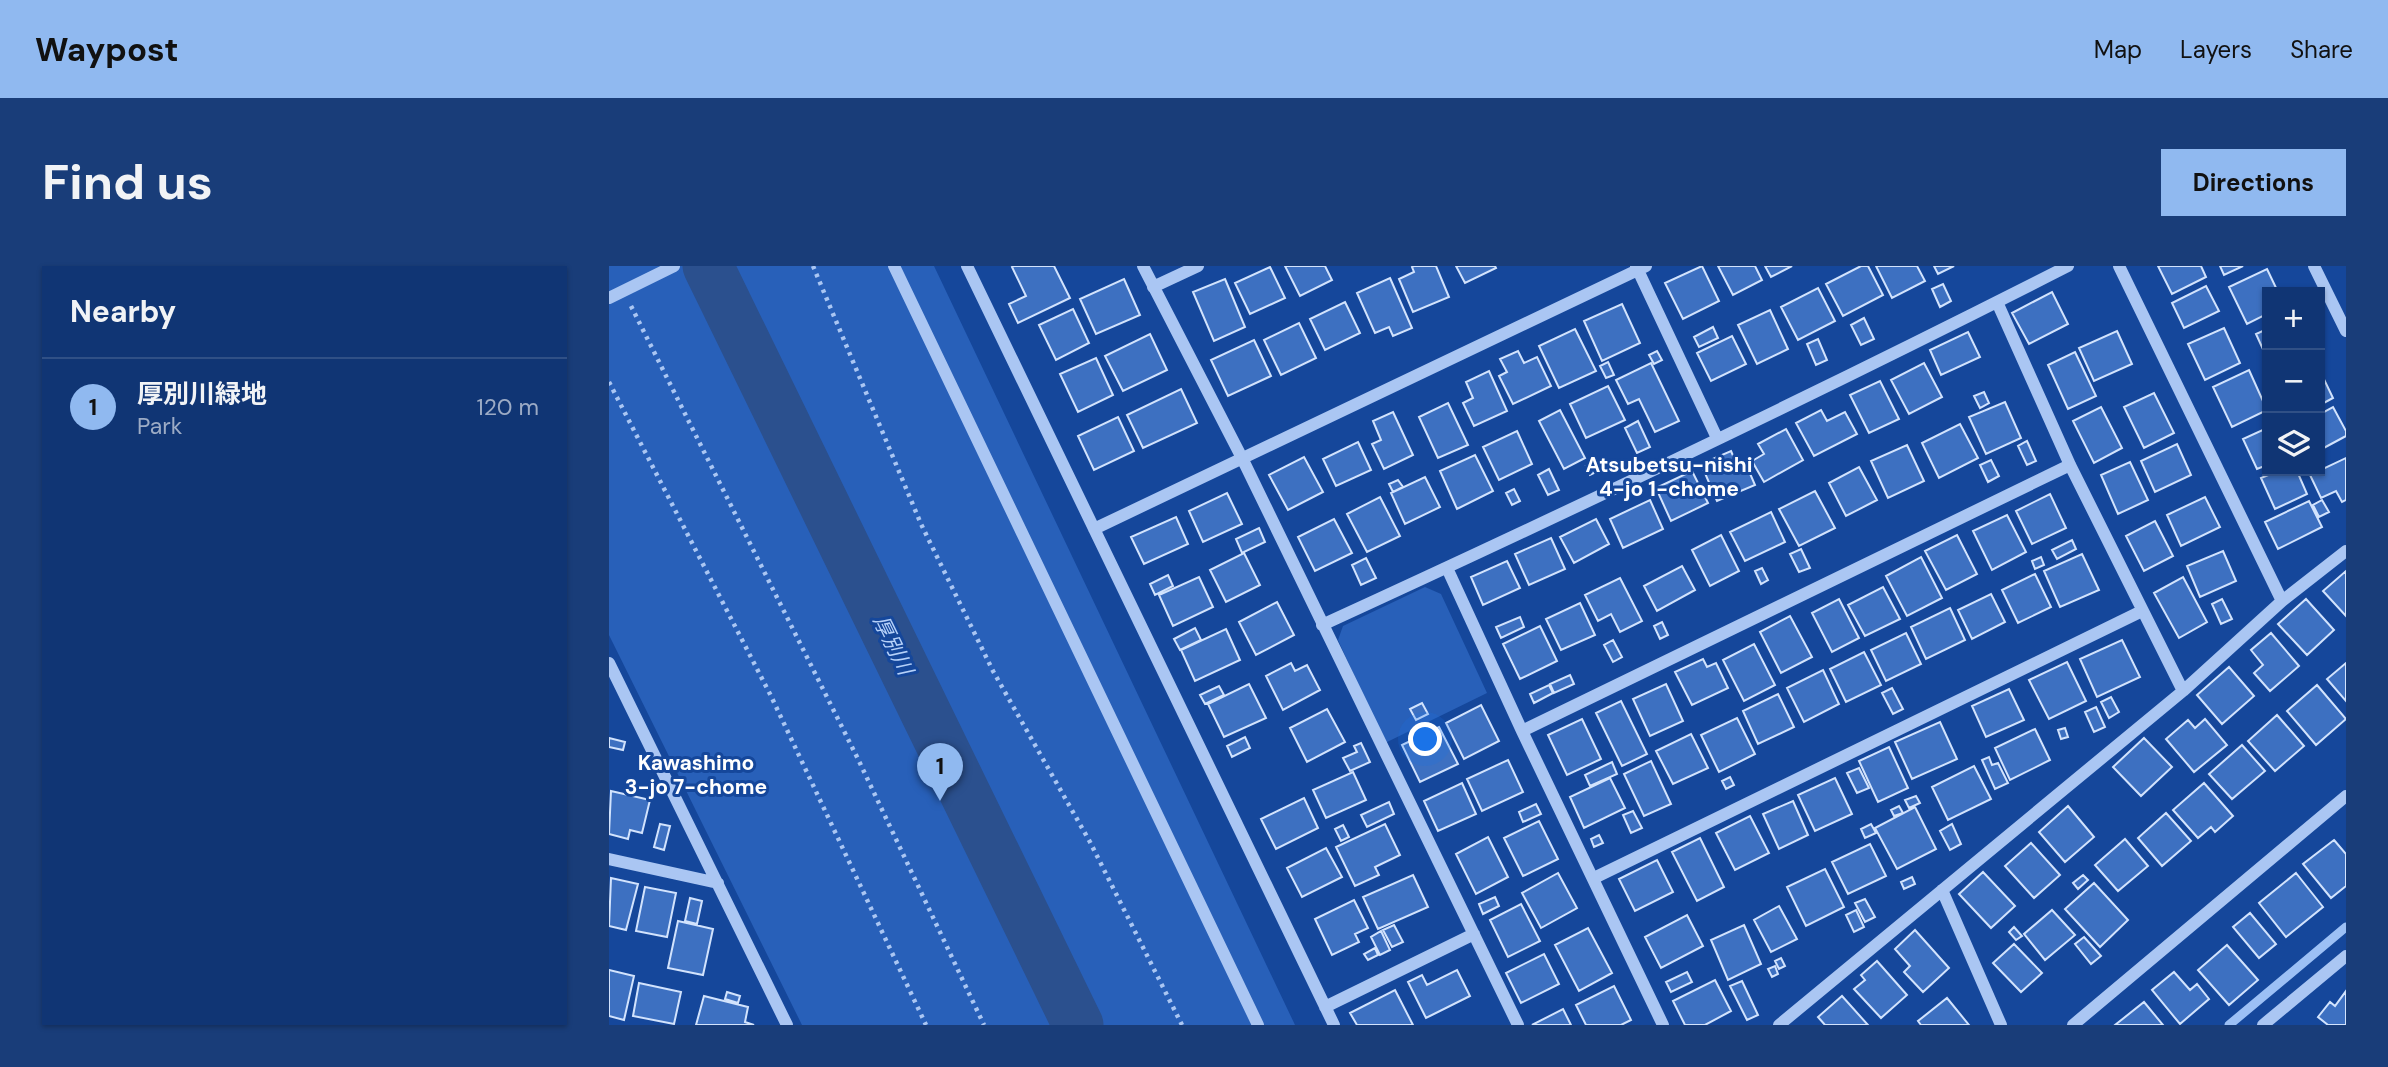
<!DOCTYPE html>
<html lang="en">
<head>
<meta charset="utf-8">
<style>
	:root { --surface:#103574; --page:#193d79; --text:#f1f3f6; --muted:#9cabc5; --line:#305086; --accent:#90b9f0 }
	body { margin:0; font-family:"DM Sans","Noto Sans JP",sans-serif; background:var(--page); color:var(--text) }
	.controls { position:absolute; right:21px; top:21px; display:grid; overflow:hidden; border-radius:0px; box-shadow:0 2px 5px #0004 }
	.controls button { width:63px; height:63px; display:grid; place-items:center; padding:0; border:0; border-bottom:2px solid var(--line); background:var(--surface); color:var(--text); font:35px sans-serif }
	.you { position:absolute; left:817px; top:474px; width:24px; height:24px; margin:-18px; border:5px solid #fff; border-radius:50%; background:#1a73e8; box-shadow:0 0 0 10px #1a73e833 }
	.badge { display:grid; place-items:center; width:46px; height:46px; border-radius:50%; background:var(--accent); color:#111; font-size:23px; font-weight:700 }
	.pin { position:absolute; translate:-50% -58px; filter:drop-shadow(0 2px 4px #0008) }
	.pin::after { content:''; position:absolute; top:37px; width:24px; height:21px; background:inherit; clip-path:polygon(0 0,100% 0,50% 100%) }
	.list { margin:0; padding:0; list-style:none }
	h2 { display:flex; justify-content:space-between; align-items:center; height:91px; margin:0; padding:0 28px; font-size:30px }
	h2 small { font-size:23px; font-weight:400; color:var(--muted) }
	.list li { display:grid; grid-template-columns:46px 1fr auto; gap:21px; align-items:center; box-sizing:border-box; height:98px; padding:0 28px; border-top:2px solid var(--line) }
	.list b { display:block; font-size:26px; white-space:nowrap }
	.list p { margin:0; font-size:23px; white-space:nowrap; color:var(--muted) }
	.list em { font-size:23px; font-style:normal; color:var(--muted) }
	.icon { flex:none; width:38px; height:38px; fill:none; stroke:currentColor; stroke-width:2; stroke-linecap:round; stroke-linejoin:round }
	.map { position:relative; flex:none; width:1737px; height:759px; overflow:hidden; border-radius:0px }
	header { display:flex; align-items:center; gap:42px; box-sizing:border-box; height:98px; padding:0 35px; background:var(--accent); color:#111 }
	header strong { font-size:33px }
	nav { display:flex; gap:38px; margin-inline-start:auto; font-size:24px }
	.intro { display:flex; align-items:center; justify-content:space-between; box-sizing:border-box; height:168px; padding:0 42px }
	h1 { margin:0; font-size:49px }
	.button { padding:18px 32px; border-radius:0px; background:var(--accent); color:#111; font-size:24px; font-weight:700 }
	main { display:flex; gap:42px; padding:0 42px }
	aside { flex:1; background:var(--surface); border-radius:0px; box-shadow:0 2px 5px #0004 }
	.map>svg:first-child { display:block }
</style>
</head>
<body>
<header>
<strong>Waypost</strong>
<nav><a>Map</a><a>Layers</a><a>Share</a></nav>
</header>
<div class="intro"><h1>Find us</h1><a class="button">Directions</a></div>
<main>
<aside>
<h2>Nearby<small></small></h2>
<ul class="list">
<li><span class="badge">1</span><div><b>厚別川緑地</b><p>Park</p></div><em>120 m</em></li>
</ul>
</aside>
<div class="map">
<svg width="1737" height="759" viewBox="0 0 1737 759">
	<rect width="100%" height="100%" fill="#15479b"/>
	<path fill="#2860b9" d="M0,0h325l361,759h-493l-193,-390z
		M816,321l16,7 46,99 -102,50 -47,-103 5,-14z"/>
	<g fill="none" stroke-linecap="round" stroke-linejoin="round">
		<path stroke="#9cc0f5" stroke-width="9" d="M1620,759l117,-98"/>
		<path stroke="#2b508e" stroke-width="51" d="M99,0l370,759"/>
	</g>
	<path fill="#3d70c1" stroke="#d2e3fd" stroke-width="2" d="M405,0h40l16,32 -52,25 -9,-19 17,-8 -14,-29z
		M676,0h40l7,14 -32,16z
		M827,0l13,31 -36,15 -14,-33 15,-7 -2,-5 2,-1z
		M847,0h39l1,2 -31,15z
		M1093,0l17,35 -36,18 -18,-36z
		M1109,0h37l7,14 -29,15z
		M1156,0h27l-21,11z
		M1252,0h7l15,29 -40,21 -17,-32z
		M1267,0h41l8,15 -33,17z
		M1325,0h20l-16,8z
		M1549,0h43l5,11 -34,17z
		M1611,0h23l-19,9z
		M661,1l15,31 -35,16 -15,-31z
		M1658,3l11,23h-11v22l-20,10 -18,-37z
		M781,12l22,50 -19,8 -4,-9 -14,6 -18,-40z
		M515,13l16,36 -44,19 -16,-35z
		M616,13l20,48 -31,14 -21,-49z
		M1334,18l8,17 -11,6 -8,-18z
		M1597,20l13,25 -35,17 -12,-25z
		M1209,22l17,33 -37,19 -17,-33z
		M1443,26l16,32 -39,20 -17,-31z
		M736,36l15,31 -35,17 -15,-31z
		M1013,38l18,39 -38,18 -18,-40z
		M464,43l16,34 -33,17 -17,-35z
		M1161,44l18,39 -31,15 -19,-39z
		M1255,52l10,21 -13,6 -10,-20z
		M690,57l17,35 -35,17 -17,-35z
		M1104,61l5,11 -19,9 -5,-10z
		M1615,62l16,35 -35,17 -17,-36z
		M966,63l21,42 -37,17 -20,-42z
		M1658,63v29l-11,-24z
		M1508,65l15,33 -38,17 -15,-33z
		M1359,66l12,25 -39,18 -11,-25z
		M541,68l17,36 -44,21 -18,-35z
		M1123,70l14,28 -35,17 -14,-28z
		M1209,73l9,21 -11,5 -9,-21z
		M645,74l17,36 -43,20 -17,-36z
		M909,85l6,12 13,-6 14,29 -38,18 -14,-28 8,-4 -7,-13z
		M1048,85l5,9 -8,4 -5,-9z
		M1466,86l21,44 -28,13 -20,-44z
		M487,92l17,37 -35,17 -18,-38z
		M999,96l6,13 -8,3 -6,-12z
		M1042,97l28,58 -24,11 -16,-33 -11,5 -12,-24z
		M1315,97l18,34 -33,17 -18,-34z
		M1640,104l18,40 -35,17 -19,-40z
		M880,105l18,40 -33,15 -11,-23 10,-5 -7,-16z
		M1711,105l13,27 -13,7z
		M1271,115l19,38 -30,14 -19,-38z
		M999,120l17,34 -39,18 -16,-34z
		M572,123l16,34 -54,25 -16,-33z
		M1375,126l5,11 -9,5 -6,-12z
		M1545,127l20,40 -30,15 -20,-41z
		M1396,136l16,36 -35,16 -17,-37z
		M839,137l20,42 -30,13 -19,-41z
		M1492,141l21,41 -28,15 -21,-42z
		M1724,141l13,24v5l-26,14v-36z
		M951,144l25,48 -21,11 -25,-48z
		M1212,144l6,11 18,-9 12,22 -43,22 -18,-33z
		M784,146l20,43 -29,14 -12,-25 9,-4 -8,-19z
		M509,151l16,34 -40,19 -16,-34z
		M1029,155l12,26 -13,6 -12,-25z
		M1351,158l18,34 -39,20 -17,-35z
		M1658,162v37l-10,4 -14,-30z
		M1177,163l17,31 -39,22 -12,-21 12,-7 -6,-10z
		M908,165l15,33 -33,16 -16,-33z
		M1418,175l9,20 -9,4 -9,-19z
		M749,176l13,28 -35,16 -13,-27z
		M1568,178l14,31 -36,17 -14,-31z
		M1298,179l17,36 -36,17 -17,-37z
		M1122,185l6,14 8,-3 10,23 -38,16 -16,-37z
		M866,189l18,36 -36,18 -17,-38z
		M695,191l19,35 -35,18 -19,-35z
		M1737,192v42l-4,2 -6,-11 -15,7 -11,-23z
		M1382,194l8,16 -11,6 -8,-17z
		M986,196l5,8 -10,5 -4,-9z
		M1521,196l18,38 -30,14 -17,-39z
		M1250,201l18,33 -31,16 -17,-33z
		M940,203l10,21 -11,5 -10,-20z
		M1083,205l16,32 -37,18 -15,-33z
		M1669,205h19l10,23 -32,15 -14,-31z
		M816,211l15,30 -35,17 -14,-31z
		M789,214l5,7 -10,5 -4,-8z
		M905,223l6,12 -8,4 -6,-12z
		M1206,225l20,37 -36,18 -20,-37z
		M618,227l15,31 -39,18 -14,-31z
		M1441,228l16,34 -34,16 -16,-33z
		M771,231l20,39 -33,16 -20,-38z
		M1596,231l15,30 -39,19 -14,-31z
		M1041,234l13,29 -40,19 -13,-29z
		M1713,234l7,12 -10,5 -6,-12z
		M1700,235l13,26 -44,22 -13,-27z
		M1162,246l14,30 -40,19 -15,-29z
		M1398,249l19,37 -34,18 -19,-39z
		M567,251l12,27 -44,20 -13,-27z
		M725,253l18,34 -37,18 -17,-34z
		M987,253l13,25 -35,19 -14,-26z
		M1546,255l18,35 -29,15 -18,-35z
		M650,262l6,14 -23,11 -6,-14z
		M1112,269l18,36 -29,15 -18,-36z
		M1348,269l20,39 -31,16 -21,-39z
		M942,272l14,31 -36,16 -14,-31z
		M1463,274l4,9 -19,10 -5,-9z
		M1192,283l9,19 -11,4 -9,-18z
		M1614,285l13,30 -36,16 -13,-31z
		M635,287l16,32 -34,17 -16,-32z
		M1473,288l17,36 -39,17 -16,-36z
		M1312,291l21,41 -35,18 -21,-40z
		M1432,291l3,8 -9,4 -3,-8z
		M757,292l10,20 -15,7 -9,-20z
		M898,295l13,27 -37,17 -12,-28z
		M1073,300l13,24 -38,21 -13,-25z
		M1153,302l6,12 -7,4 -6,-13z
		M1737,305v45l-23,-25z
		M1426,308l16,33 -33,16 -16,-33z
		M559,309l5,11 -18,9 -5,-11z
		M590,311l14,30 -40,19 -14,-31z
		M1574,311l24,45 -28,16 -25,-45z
		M1011,312l22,43 -22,11 -9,-18 -13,7 -13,-26z
		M1274,321l17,32 -35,17 -17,-31z
		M1382,328l14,28 -33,17 -14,-29z
		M1230,333l20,39 -27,14 -20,-39z
		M1613,333l10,20 -11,5 -9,-20z
		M1697,333l28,31 -27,25 -29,-31z
		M668,336l17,33 -38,20 -17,-33z
		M971,337l15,32 -34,15 -15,-31z
		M1341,342l15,32 -39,19 -15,-32z
		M1181,350l22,41 -31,16 -21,-41z
		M911,351l4,10 -23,11 -5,-11z
		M1053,356l6,13 -8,4 -6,-13z
		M931,360l17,35 -37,18 -17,-35z
		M586,362l6,12 -21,10 -6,-11z
		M617,363l14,31 -45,21 -14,-31z
		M1297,367l15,31 -35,17 -15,-31z
		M1662,367l28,33 -29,25 -16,-18 9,-8 -12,-15z
		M1004,374l9,17 -9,5 -9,-17z
		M1513,374l18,37 -43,20 -17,-38z
		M1145,378l21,41 -31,16 -21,-41z
		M1255,386l17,33 -35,17 -16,-33z
		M1094,393l4,8 9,-4 12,25 -36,17 -17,-33z
		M1458,396l19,39 -37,18 -20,-39z
		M682,397l4,8 12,-6 13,25 -37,20 -17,-34z
		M1737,397v38l-19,-22z
		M1620,401l25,29 -32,28 -25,-29z
		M1214,404l16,34 -35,18 -17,-34z
		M961,409l4,9 -20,9 -4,-9z
		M640,418l17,34 -42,19 -16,-33z
		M1057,418l17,37 -33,15 -17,-37z
		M940,419l4,8 -19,10 -4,-9z
		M1708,419l29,34 -30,26 -29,-34z
		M610,420l5,9 -19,9 -5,-9z
		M1283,422l11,21 -10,5 -11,-21z
		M1400,423l15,31 -38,17 -14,-31z
		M1169,428l16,33 -36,17 -15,-33z
		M1502,431l8,15 -10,6 -8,-16z
		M1012,435l26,53 -25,12 -26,-53z
		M813,437l6,11 -12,6 -6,-11z
		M872,439l18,36 -35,18 -18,-36z
		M1487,441l9,20 -11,5 -9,-20z
		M718,443l18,33 -38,20 -17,-34z
		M1668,449l27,31 -29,25 -27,-30z
		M1128,452l18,36 -36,18 -18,-37z
		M973,453l19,40 -34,16 -19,-40z
		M1596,453l22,26 -33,27 -28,-33 22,-19 7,8z
		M1331,456l17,37 -45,20 -17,-37z
		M830,461l19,37 -38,18 -18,-37z
		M1456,462l3,9 -7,2 -3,-9z
		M1426,463l15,31 -40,20 -15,-32z
		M1082,468l17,34 -35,16 -17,-33z
		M636,471l5,11 -18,9 -5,-11z
		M0,472l16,4 -2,8 -14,-3z
		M1535,472l28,29 -31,29 -28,-29z
		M752,477l9,19 -20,9 -7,-13 14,-6 -3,-6z
		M1633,479l23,26 -33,28 -23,-25z
		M1280,481l19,41 -30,14 -19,-41z
		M1380,491l3,8 6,-2 10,20 -13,6 -13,-29z
		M899,494l15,32 -41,19 -15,-32z
		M1042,495l20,43 -27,12 -20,-42z
		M1003,496l5,12 -27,12 -5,-11z
		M1365,500l17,33 -43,21 -16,-33z
		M1250,502l10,20 -12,5 -10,-20z
		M744,506l13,28 -40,18 -13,-28z
		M1121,511l4,8 -8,4 -4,-8z
		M1001,512l15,30 -41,20 -14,-31z
		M1226,512l17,36 -37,17 -17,-36z
		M853,517l14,31 -38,17 -14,-30z
		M1595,517l29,33 -18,16 -4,-5 -13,11 -25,-28z
		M2,525l39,9 -8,33 -12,-3 -2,9 -19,-5z
		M1307,530l4,7 -11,5 -4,-8z
		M695,532l14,30 -42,21 -15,-30z
		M1184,535l15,34 -29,14 -16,-35z
		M780,536l5,12 -27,13 -6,-12z
		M927,538l5,10 -18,8 -4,-10z
		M1290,540l4,7 -9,3 -3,-6z
		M1459,540l26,31 -29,25 -26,-30z
		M1306,541l21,42 -39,20 -22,-41z
		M1024,545l9,17 -11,5 -8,-18z
		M1557,547l25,28 -29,25 -24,-28z
		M1141,550l19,37 -34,17 -19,-37z
		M930,555l19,38 -35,17 -19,-38z
		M51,558l10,2 -6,24 -10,-3z
		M776,558l15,31 -25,12 4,8 -24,11 -19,-39z
		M1262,558l5,9 -11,5 -4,-9z
		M1343,558l9,20 -11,6 -10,-19z
		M734,559l6,12 -8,4 -6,-12z
		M990,569l4,8 -9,4 -3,-8z
		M879,571l20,40 -32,17 -20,-40z
		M1091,572l24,49 -27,14 -25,-49z
		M1516,573l23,27 -30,25 -23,-26z
		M1725,574l12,14v32l-15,12 -28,-34z
		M1422,577l29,32 -26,23 -29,-32z
		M1261,578l16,32 -38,18 -16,-32z
		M717,582l16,29 -40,20 -15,-29z
		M1048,594l16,32 -38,19 -16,-32z
		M1216,603l19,38 -38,19 -19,-39z
		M1374,606l32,34 -24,22 -32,-34z
		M949,607l19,35 -36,20 -19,-35z
		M1687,607l27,34 -37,30 -27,-34z
		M804,609l15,32 -50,22 -15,-32z
		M1474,609l5,5 -10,9 -5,-6z
		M1303,611l3,7 -11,5 -3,-7z
		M2,612l27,6 -12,46 -17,-4z
		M1485,617l34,37 -28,27 -35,-38z
		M36,621l31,6 -9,44 -31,-6z
		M886,631l4,9 -16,8 -4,-10z
		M81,632l12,3 -5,23 -12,-3z
		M1256,633l10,18 -10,5 -10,-19z
		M745,634l14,28 -13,6 4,8 -27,13 -17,-36z
		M912,638l19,37 -32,16 -18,-37z
		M1170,640l18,33 -26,13 -17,-32z
		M1247,644l8,17 -10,5 -8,-17z
		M1443,644l23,25 -30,25 -21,-26z
		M1641,647l26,31 -17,14 -26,-31z
		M1078,649l16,31 -42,22 -16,-31z
		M69,655l35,8 -10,46 -35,-7z
		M785,659l9,17 -11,5 -9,-17z
		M1135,659l17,39 -33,16 -17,-40z
		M1405,661l8,9 -6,4 -7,-8z
		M979,662l24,45 -33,18 -24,-46z
		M1306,664l34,38 -26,24 -19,-20 6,-6 -15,-17z
		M772,665l9,19 -10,5 -9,-18z
		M1475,671l17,19 -10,8 -16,-20z
		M1405,678l28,29 -21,19 -28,-29z
		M1618,679l31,35 -29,25 -31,-35z
		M766,682l3,7 -10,5 -4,-6z
		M935,688l15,30 -38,19 -15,-30z
		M1172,692l4,8 -6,3 -4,-8z
		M1268,695l30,34 -26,23 -27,-29 11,-9 -4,-5z
		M1166,700l3,8 -6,3 -4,-8z
		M0,704l25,6 -10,44 -15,-4z
		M848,704l13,26 -44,22 -18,-36 14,-7 5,10z
		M1078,706l5,10 -21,10 -5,-10z
		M1565,706l16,18 7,-6 12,15 -29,25 -28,-34z
		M1106,714l16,31 -26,14h-20l-12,-24z
		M1133,715l16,34 -11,5 -17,-34z
		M30,717l42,9 -7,32 -41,-8z
		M1005,720l17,34 -10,5h-35l-10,-20z
		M786,724l18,35h-56l-7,-12z
		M1737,725v34h-18l-10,-8 12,-15 5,4z
		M118,726l13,4 -2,7 -13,-4z
		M95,730l44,11 -3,15 9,3h-58z
		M1233,730l26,29h-43l-7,-8z
		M1338,732l22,27h-48l-3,-4z
		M1535,736l19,23h-48z
		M954,743l8,16h-39z"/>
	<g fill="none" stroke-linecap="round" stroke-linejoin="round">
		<path stroke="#aac6f3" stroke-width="4.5" stroke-dasharray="3.5 5" stroke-linecap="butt" d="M204,0l108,258 72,147 97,171 92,183
			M22,40l227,453 126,266
			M0,116l162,314 155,329"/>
		<path stroke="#aac6f3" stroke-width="12" d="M285,0l364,759
			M358,0l367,759
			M534,0l99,192 276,567
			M1027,0l81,172
			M1510,0l163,335
			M1705,0l32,65
			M544,21l45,-21
			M1388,36l73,163 113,226
			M485,263l552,-263
			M838,302l75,163 141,294
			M713,359c251,-115 500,-234 746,-359
			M0,397l178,362
			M913,465l548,-266
			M0,593l109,24
			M985,612l548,-267
			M1333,624l59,135
			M716,741l149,-73
			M1170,759l404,-334 99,-90 64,-50
			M1464,759l273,-229
			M1654,759l83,-69"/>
		<path stroke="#aac6f3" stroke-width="12" d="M0,32l65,-32"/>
	</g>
	<g text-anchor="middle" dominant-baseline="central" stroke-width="6" stroke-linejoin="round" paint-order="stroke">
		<g font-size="21" font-weight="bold" fill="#fff" stroke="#15479b">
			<text x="1060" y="199">Atsubetsu-nishi<tspan x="1060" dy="24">4-jo 1-chome</tspan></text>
			<text x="87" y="497">Kawashimo<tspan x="87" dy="24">3-jo 7-chome</tspan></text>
		</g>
		<g font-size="21" font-style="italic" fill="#b6d1f9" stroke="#15479b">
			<text transform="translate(284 379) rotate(64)">厚別川</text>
		</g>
	</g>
</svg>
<div class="controls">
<button>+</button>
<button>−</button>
<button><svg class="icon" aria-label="layers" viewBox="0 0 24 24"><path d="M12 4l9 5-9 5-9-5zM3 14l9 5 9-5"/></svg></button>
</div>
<div class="you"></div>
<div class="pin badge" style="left:331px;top:535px">1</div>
</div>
</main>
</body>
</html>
